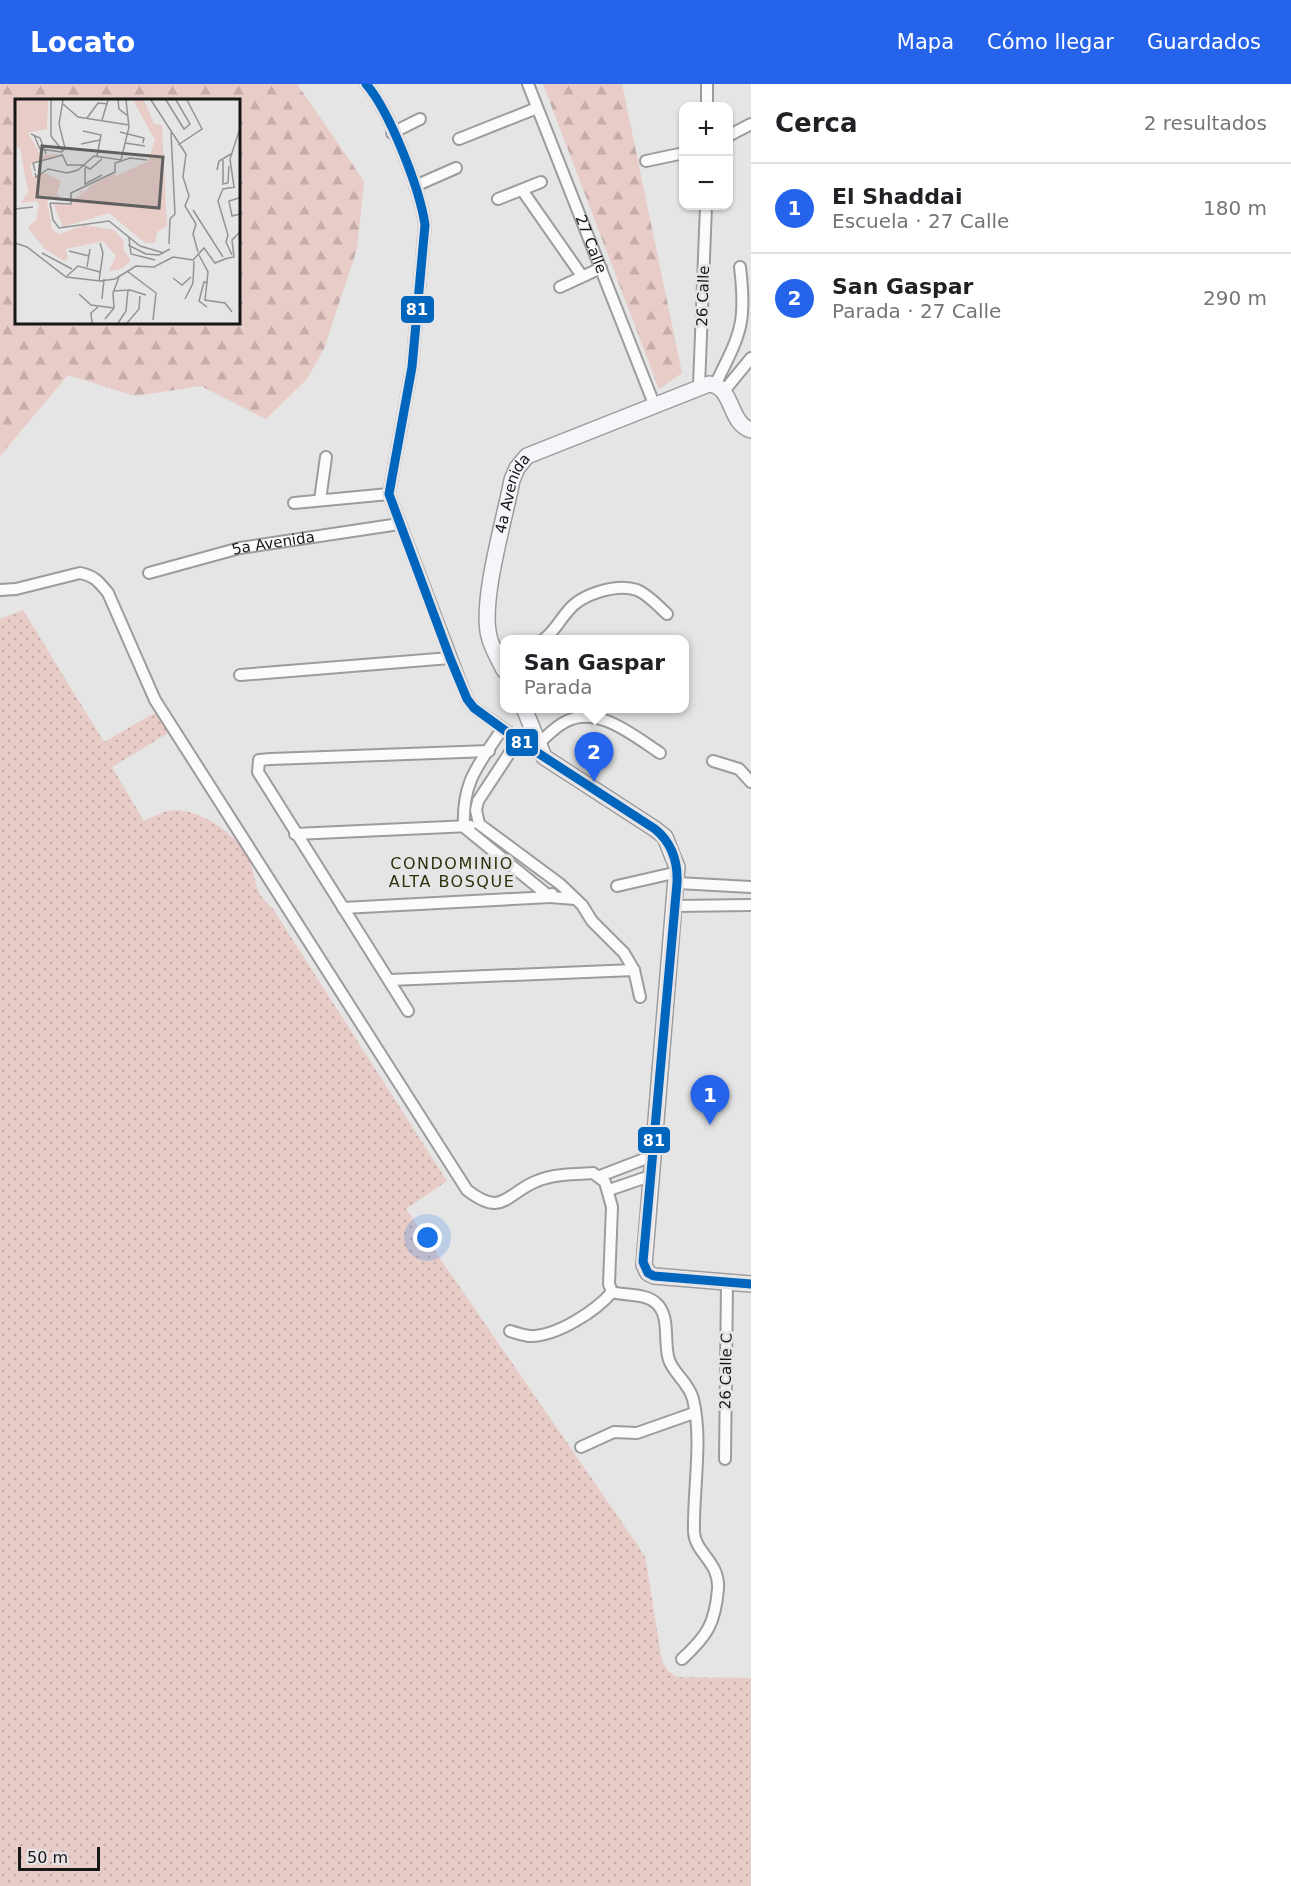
<!DOCTYPE html>
<html lang="es">
<head>
<meta charset="utf-8">
<style>
	:root { --surface:#fff; --page:#f2f2f2; --text:#202124; --muted:#757577; --line:#e0e0e0; --accent:#2563eb }
	body { margin:0; font-family:"DejaVu Sans",sans-serif; background:var(--page); color:var(--text) }
	.controls { position:absolute; right:18px; top:18px; display:grid; overflow:hidden; border-radius:12px; box-shadow:0 2px 4px #0004 }
	.controls button { width:54px; height:54px; display:grid; place-items:center; padding:0; border:0; border-bottom:2px solid var(--line); background:var(--surface); color:var(--text); font:30px sans-serif }
	.scale { position:absolute; left:18px; bottom:15px; width:82px; box-sizing:border-box; padding-left:6px; border:3px solid #181718; border-top:0; font-size:16px; line-height:21px; white-space:nowrap; color:#181718; -webkit-text-stroke:4px #e6e4e6; paint-order:stroke }
	.you { position:absolute; left:428px; top:1154px; width:21px; height:21px; margin:-15px; border:4px solid #fff; border-radius:50%; background:#1a73e8; box-shadow:0 0 0 9px #1a73e833 }
	.badge { display:grid; place-items:center; width:39px; height:39px; border-radius:50%; background:var(--accent); color:#fff; font-size:20px; font-weight:700 }
	.pin { position:absolute; translate:-50% -50px; filter:drop-shadow(0 2px 3px #0008) }
	.pin::after { content:''; position:absolute; top:32px; width:21px; height:18px; background:inherit; clip-path:polygon(0 0,100% 0,50% 100%) }
	.popup { position:absolute; left:500px; top:551px; width:189px; height:78px; box-sizing:border-box; display:grid; place-content:center; border-radius:12px; background:var(--surface); filter:drop-shadow(0 2px 4px #0005); font-size:20px; white-space:nowrap; color:var(--muted) }
	.popup b { font-size:22px; color:var(--text) }
	.popup::after { content:''; position:absolute; left:50%; top:100%; margin-left:-12px; border:12px solid transparent; border-top-color:var(--surface) }
	.list { margin:0; padding:0; list-style:none }
	h2 { display:flex; justify-content:space-between; align-items:center; height:78px; margin:0; padding:0 24px; font-size:26px }
	h2 small { font-size:20px; font-weight:400; color:var(--muted) }
	.list li { display:grid; grid-template-columns:39px 1fr auto; gap:18px; align-items:center; box-sizing:border-box; height:90px; padding:0 24px; border-top:2px solid var(--line) }
	.list b { display:block; font-size:22px; white-space:nowrap }
	.list p { margin:0; font-size:20px; white-space:nowrap; color:var(--muted) }
	.list em { font-size:20px; font-style:normal; color:var(--muted) }
	.map { position:relative; flex:none; width:751px; height:1802px; overflow:hidden }
	header { display:flex; align-items:center; gap:36px; box-sizing:border-box; height:84px; padding:0 30px; background:var(--accent); color:#fff }
	header strong { font-size:28px }
	nav { display:flex; gap:33px; margin-inline-start:auto; font-size:21px }
	main { display:flex }
	aside { flex:1; background:var(--surface) }
	.map>svg:first-child { display:block }
</style>
</head>
<body>
<header>
<strong>Locato</strong>
<nav><a>Mapa</a><a>Cómo llegar</a><a>Guardados</a></nav>
</header>
<main>
<div class="map">
<svg width="751" height="1802" viewBox="0 0 751 1802">
	<defs>
		<pattern id="grass-dots" width="8" height="8" patternUnits="userSpaceOnUse" patternTransform="scale(1.5)"><rect width="8" height="8" fill="#e7ccc7"/><path d="M2 2h.1M6 6h.1" fill="none" stroke="#c5aeaa" stroke-width="1.8" stroke-linecap="round"/></pattern>
		<pattern id="forest-firs" width="22" height="20" patternUnits="userSpaceOnUse" patternTransform="scale(1.5)"><rect width="22" height="20" fill="#e7ccc7"/><path d="M5 1l3.5 6h-7zM16 11l3.5 6h-7z" fill="#c5aeaa"/></pattern>
	</defs>
	<rect width="100%" height="100%" fill="#e5e5e5"/>
	<path fill="url(#grass-dots)" d="M23,526l81,132 54,-31 12,21 -58,35 32,54c10,-4 20,-11 31,-11 26,0 64,25 74,50 9,22 3,31 24,49l174,272 -41,28 239,347 17,105 6,10 9,6 74,1v208h-751v-1267z"/>
	<path fill="url(#forest-firs)" fill-rule="evenodd" d="M0,0h297l67,97 -7,68 -33,100 -17,30 -41,40 -65,-33 -66,10 -67,-21 -68,81zM16,16h222v222h-222z
		M543,0h79l60,289 -23,16z"/>
	<g fill="none" stroke-linecap="round" stroke-linejoin="round">
		<g stroke="#9c9c9c" stroke-width="14">
			<g id="street">
				<path d="M366,0c23,26 54,105 59,141l-13,142 -23,127 78,205 7,9 70,49"/>
				<path id="s1" d="M528,0l126,320"/>
				<path d="M707,0v22"/>
				<path d="M392,49l28,-14"/>
				<path d="M728,52l23,-12"/>
				<path d="M459,55l78,-31"/>
				<path d="M646,77l38,-8"/>
				<path d="M415,102l41,-18"/>
				<path d="M522,106l60,86"/>
				<path d="M498,115l43,-17"/>
				<path d="M560,203l41,-19"/>
				<path d="M715,301c25,-51 32,-60 25,-118"/>
				<path d="M699,302l7,-180"/>
				<path d="M724,307l27,-33"/>
				<path d="M320,416l6,-43"/>
				<path d="M294,419l95,-9"/>
				<path id="s2" d="M149,489l91,-25 159,-24"/>
				<path d="M0,506l16,-1 64,-16c15,3 19,9 28,20l47,107 312,490c36,28 38,4 70,-9 16,-7 38,-7 56,-8l12,9 7,25 -3,77 3,8c14,4 33,1 44,11 15,13 7,39 13,57 5,14 20,23 24,39 10,41 0,90 1,133 1,21 26,30 24,57 -3,35 -11,47 -36,70"/>
				<path d="M543,556c12,-9 16,-19 25,-29 13,-17 49,-28 69,-21 12,5 21,16 30,24"/>
				<path d="M240,591l210,-17"/>
				<path d="M502,645c-24,37 -40,52 -38,98l86,70 25,2"/>
				<path d="M518,656l-40,61 -2,9 3,14 81,60 22,21 10,16 32,32 10,17 6,27"/>
				<path d="M539,659c8,-7 16,-16 26,-21 32,-18 69,14 95,31"/>
				<path d="M713,677l26,8 12,13"/>
				<path d="M295,750l175,-8"/>
				<path d="M677,799l74,4"/>
				<path d="M617,802l61,-14"/>
				<path d="M675,822l76,-1"/>
				<path d="M343,824l207,-11 2,-3"/>
				<path d="M390,896l244,-10"/>
				<path d="M408,927l-150,-239 1,-12 12,-1 218,-8"/>
				<path d="M600,1092l52,-20"/>
				<path d="M609,1106l41,-14"/>
				<path d="M510,1247c6,2 13,4 19,5 27,1 67,-25 83,-44"/>
				<path d="M581,1363l33,-15 23,1 57,-20"/>
				<path d="M725,1375l2,-176"/>
			</g>
		</g>
		<g stroke="#9c9c9c" stroke-width="18">
			<g id="secondary">
				<path id="s3" d="M504,586c-5,-11 -13,-23 -15,-34 -9,-35 16,-118 23,-156l5,-12 10,-12 182,-72c25,2 19,39 42,46"/>
				<path d="M524,624l20,49 111,72 10,8 12,30 -33,398 4,8 6,3 97,8"/>
			</g>
		</g>
		<use href="#street" stroke="#fbfbfb" stroke-width="10"/>
		<use href="#secondary" stroke="#f7f5f9" stroke-width="15"/>
		<g stroke="#e6e4e6" stroke-width="14">
			<path id="bus-1" d="M366,0c23,26 54,105 59,141l-13,142 -23,127 61,164 17,41 7,9 44,32 137,89c17,14 23,33 22,54l-34,379 5,11 6,3 97,8"/>
		</g>
		<use href="#bus-1" stroke="#0065bd" stroke-width="9"/>
	</g>
	<g text-anchor="middle" dominant-baseline="central" stroke-width="6" stroke-linejoin="round" paint-order="stroke">
		<g font-size="15" fill="#181718" stroke="#e6e4e6">
			<text stroke="none"><textPath href="#s1" startOffset="172">27 Calle</textPath></text>
			<text transform="translate(703 212) rotate(-88)">26 Calle</text>
			<text stroke="none"><textPath href="#s3" startOffset="183">4a Avenida</textPath></text>
			<text stroke="none"><textPath href="#s2" startOffset="128">5a Avenida</textPath></text>
			<text transform="translate(726 1287) rotate(-89)">26 Calle C</text>
		</g>
		<g font-size="16" letter-spacing="1.5" fill="#2a320a" stroke="#e6e4e6">
			<text x="452" y="779">CONDOMINIO<tspan x="452" dy="18">ALTA BOSQUE</tspan></text>
		</g>
	</g>
	<g transform="translate(15 15)">
		<rect width="225" height="225" fill="#e5e5e5"/>
		<path d="M118,1h11l10,24 8,1 5,101 -10,6 -2,11h-10l-36,-30 -46,14 -10,-24 18,2 2,-6 9,-5 -2,-4 4,3 6,-7 24,-13 2,3 32,-15 7,-21z" fill="#e7ccc7"/>
		<path d="M0,1h33l-1,29 -19,4 13,22 21,-1 -32,10 3,13 13,-4 15,8 -4,13 6,6 -16,-1 5,30 7,5 26,-9 29,5 9,10 1,11 7,9 -10,9 -12,2 7,-15 -13,-15 -37,8 2,9 -4,3 -19,-12 -15,-18 -2,-4 8,-7 3,-15 -3,-4 -15,2 7,-11 -8,-43 -5,-2z" fill="#e7ccc7"/>
		<path fill="none" stroke="#939393" stroke-width="1.5" d="M36,1v36l11,14M103,1l1,9 9,7M136,1l35,54 -3,23 6,19 -4,10 11,18 -3,10 5,18M151,1l18,29 6,-5 -14,-24M48,5l15,13 51,8M72,19l11,-15 10,1M87,21l6,-20M68,32l18,4 -4,21M105,33l24,6 -1,5M16,35l9,4 6,16M19,36l6,14 22,3M110,44l20,3M66,45l19,-4M163,46l24,-16 -15,-29M47,53l3,-4 -6,-24 4,-24M47,55l5,11h18M208,61v24l5,-1 1,-17M69,67l6,3 12,-10M70,69v16l17,-9M202,71l2,-9 12,-7M20,72l-2,-8 30,-8M20,74l1,4 12,-8 19,4 11,-3 16,-14 27,4 8,-33 -3,-27M219,88l-4,-28 10,-31M224,99l-10,3 3,15 8,-2M35,104l3,17 6,8 50,-7 31,25 24,7M35,104l21,1v-11l44,-21v-9l15,-5 17,2M0,110l18,-2M178,111l30,47M114,139l2,16 24,6M0,144l12,4 39,30 34,4 15,-2 21,-13 18,1 19,-10 20,3 11,-12 11,15 10,-4M154,145l1,-25 5,-5 -4,-81M113,146l18,9 13,1 11,-6M54,152l20,5M27,154l30,16M184,156l9,17 -3,28 20,3 7,9M217,156l-6,-13 2,-7 -10,-34 5,-12 12,-2M209,160l10,-2 -2,-17 8,-8M72,168l3,-18M112,172l29,22 -3,27M52,177l11,-10 22,6M158,179l9,7 9,-8M84,182l4,-28 -3,-10M98,192l17,-1 16,5M64,195l12,11 23,3M87,200l2,-20M170,200l8,-16 1,-22M192,208l-8,-6 5,-19 4,1M90,220l9,-11 -1,-15 6,-16M77,224l-1,-10 7,-6M103,224l8,-12 2,-21M112,224l12,-14 1,-13"/>
		<path fill="#605f60" fill-opacity="0.15" stroke="#605f60" stroke-width="3" d="M27,47l121,11 -4,51 -122,-11z"/>
		<rect width="225" height="225" fill="none" stroke="#181718" stroke-width="3"/>
	</g>
	<g stroke="#e6e4e6" stroke-width="2">
		<rect x="400" y="211" width="35" height="29" rx="6" fill="#0065bd"/>
		<rect x="505" y="644" width="34" height="29" rx="6" fill="#0065bd"/>
		<rect x="637" y="1042" width="34" height="28" rx="6" fill="#0065bd"/>
	</g>
	<g font-size="16" text-anchor="middle" font-weight="bold" fill="#fff">
		<text x="417" y="231">81</text>
		<text x="522" y="664">81</text>
		<text x="654" y="1062">81</text>
	</g>
</svg>
<div class="controls">
<button>+</button>
<button>−</button>
</div>
<div class="scale">50 m</div>
<div class="you"></div>
<div class="pin badge" style="left:710px;top:1041px">1</div>
<div class="pin badge" style="left:594px;top:698px">2</div>
<div class="popup"><b>San Gaspar</b>Parada</div>
</div>
<aside>
<h2>Cerca<small>2 resultados</small></h2>
<ul class="list">
<li><span class="badge">1</span><div><b>El Shaddai</b><p>Escuela · 27 Calle</p></div><em>180 m</em></li>
<li><span class="badge">2</span><div><b>San Gaspar</b><p>Parada · 27 Calle</p></div><em>290 m</em></li>
</ul>
</aside>
</main>
</body>
</html>
